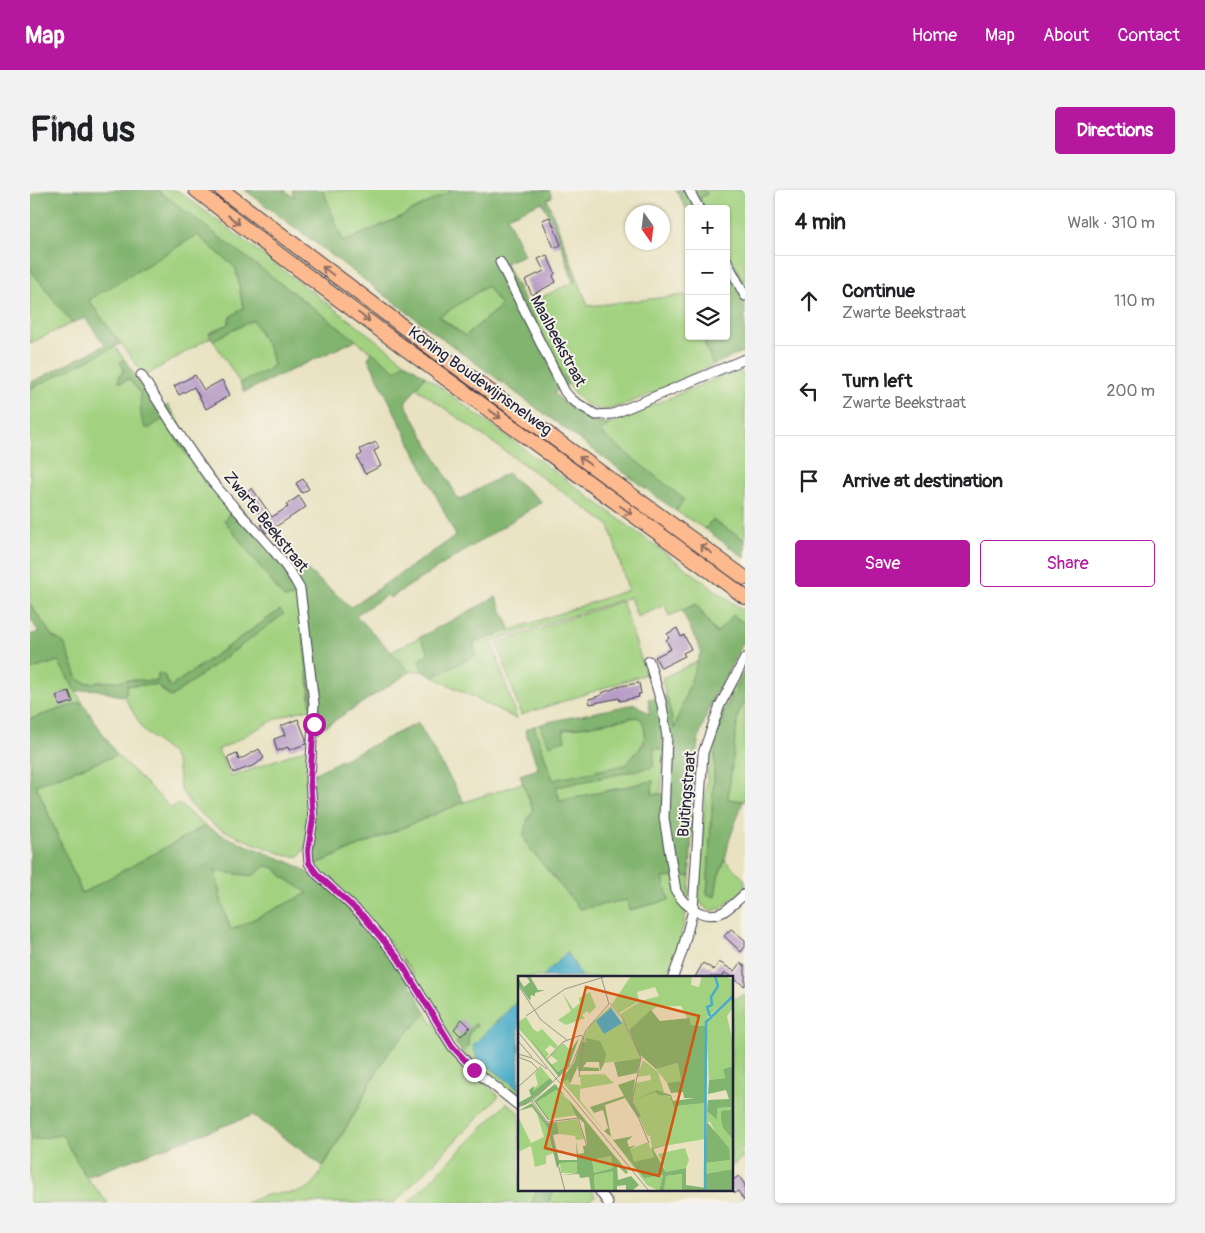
<!DOCTYPE html>
<html lang="en">
<head>
<meta charset="utf-8">
<style>
	:root { --surface:#fff; --page:#f2f2f2; --text:#202124; --muted:#757577; --line:#e0e0e0; --accent:#b5179e }
	body { margin:0; font-family:Pangolin,sans-serif; background:var(--page); color:var(--text) }
	.controls { position:absolute; right:15px; top:15px; display:grid; overflow:hidden; border-radius:5px; box-shadow:0 1px 4px #0004 }
	.controls button { width:45px; height:45px; display:grid; place-items:center; padding:0; border:0; border-bottom:1px solid var(--line); background:var(--surface); color:var(--text); font:25px sans-serif }
	.compass { position:absolute; left:595px; top:15px; width:45px; height:45px; border-radius:50%; background:var(--surface); box-shadow:0 1px 4px #0004; rotate:166deg }
	.stop { position:absolute; width:15px; height:15px; margin:-11px; border:4px solid #b5179e; border-radius:50%; background:#fff }
	.stop.end { background:#b5179e; border-color:#fff; box-shadow:0 1px 5px #0008 }
	.list { margin:0; padding:0; list-style:none }
	h2 { display:flex; justify-content:space-between; align-items:center; height:65px; margin:0; padding:0 20px; font-size:21px }
	h2 small { font-size:16px; font-weight:400; color:var(--muted) }
	.list li { display:grid; grid-template-columns:32px 1fr auto; gap:15px; align-items:center; box-sizing:border-box; height:90px; padding:0 20px; border-top:1px solid var(--line) }
	.list b { display:block; font-size:19px; white-space:nowrap }
	.list p { margin:0; font-size:16px; white-space:nowrap; color:var(--muted) }
	.list em { font-size:16px; font-style:normal; color:var(--muted) }
	.actions { display:flex; gap:10px; padding:15px 20px }
	.actions a { flex:1; padding:11px 0; border:1px solid var(--accent); border-radius:5px; text-align:center; font-size:18px; color:var(--accent) }
	.actions .main { background:var(--accent); color:#fff }
	.icon { flex:none; width:28px; height:28px; fill:none; stroke:currentColor; stroke-width:2; stroke-linecap:round; stroke-linejoin:round }
	.map { position:relative; flex:none; width:715px; height:1013px; overflow:hidden; border-radius:5px }
	header { display:flex; align-items:center; gap:30px; box-sizing:border-box; height:70px; padding:0 25px; background:var(--accent); color:#fff }
	header strong { font-size:24px }
	nav { display:flex; gap:28px; margin-inline-start:auto; font-size:18px }
	.intro { display:flex; align-items:center; justify-content:space-between; box-sizing:border-box; height:120px; padding:0 30px }
	h1 { margin:0; font-size:35px }
	.button { padding:12px 22px; border-radius:5px; background:var(--accent); color:#fff; font-size:18px; font-weight:700 }
	main { display:flex; gap:30px; padding:0 30px }
	aside { flex:1; background:var(--surface); border-radius:5px; box-shadow:0 1px 4px #0004 }
	.map>svg:first-child { display:block }
</style>
</head>
<body>
<header>
<strong>Map</strong>
<nav><a>Home</a><a>Map</a><a>About</a><a>Contact</a></nav>
</header>
<div class="intro"><h1>Find us</h1><a class="button">Directions</a></div>
<main>
<div class="map">
<svg width="715" height="1013" viewBox="0 0 715 1013">
	<rect width="100%" height="100%" fill="#f7f3e8"/>
	<filter id="ink" filterUnits="userSpaceOnUse"><feTurbulence type="fractalNoise" baseFrequency=".02" numOctaves="2"/><feDisplacementMap in="SourceGraphic" scale="10" xChannelSelector="R" yChannelSelector="G"/><feConvolveMatrix kernelMatrix="1 2 1 2 8 2 1 2 1" color-interpolation-filters="sRGB"/></filter>
	<filter id="wash" filterUnits="userSpaceOnUse"><feTurbulence type="fractalNoise" baseFrequency=".0096" numOctaves="4" result="noise"/><feDisplacementMap in="SourceGraphic" scale="20" xChannelSelector="R" yChannelSelector="G"/><feGaussianBlur stdDeviation="1.12" result="paint"/><feColorMatrix in="noise" values="0 0 0 0 0 0 0 0 0 0 0 0 0 0 0 0 0 1.4 0 .05"/><feComposite in="paint" operator="in"/></filter>
	<g filter="url(#wash)">
		<rect width="100%" height="100%" fill="#e8e2c1"/>
		<path fill="#a2d280" stroke="#627a5e" d="M127,0h20l228,172 -9,9z
			M293,0h129v1l-56,28 -54,24z
			M674,0h41v95l-19,-36v-40h-21l-5,-11 7,-4z
			M167,45l39,33 7,40 -13,9 -2,7 -19,9 2,4 -66,39 -57,-76z
			M0,79l42,54 -42,20z
			M548,90l10,26 97,-11 4,9v32h13l11,29c-19,9 -96,47 -112,45 -15,-2 -25,-14 -33,-26l-43,-79z
			M457,96l14,20 -36,30 -26,-20z
			M223,130l17,31 3,14 -7,6 -26,12 -27,-43z
			M85,156l9,13 -4,3 5,8 -6,7 10,2 11,14 1,8 22,18 45,68 5,-1 19,25 -8,9 60,78 15,-2 12,113c-33,4 -62,26 -93,41l13,27 79,-30c0,23 4,92 -10,109h-12l-50,-19 -23,-11 -24,-21 -10,-15 -4,-26 -5,-10 -28,-23 -20,-35 2,-3 1,-8h30l10,10 4,2 112,-83 -3,-4 -110,77 -6,-12 -6,-1 1,7 -28,-1 -45,3 -8,-4 -14,-36 -12,-7 -22,-32v-215z
			M710,178l2,7 3,-1v166l-33,-20 -7,9 -29,-18 7,-12 -84,-67 12,-9z
			M395,186l320,236v12l-12,-9 -16,19 -21,-30 -27,12 -4,-11 -28,12 -7,-20 -138,44 25,78 -84,-42 43,-22 -3,-12 155,-53 -19,-65 -193,-137z
			M592,411l24,73 -125,41 -24,-72z
			M390,447l9,16 -10,7 3,11 -12,1 -19,-20z
			M28,471l24,41 -52,17v-49z
			M668,471l-24,68 -1,1 -11,-52z
			M715,479v4l-6,10 -23,56 -9,155 8,2 3,-19 7,-17 20,20v7l-23,21 -11,3 -9,-6 -3,-7c8,-77 -2,-163 46,-229z
			M715,509v103l-2,-1 -16,-2 11,-84z
			M607,527l5,3 2,5 1,13 -7,14 -13,13 -72,16 -19,-55 8,-2v7l21,-1z
			M624,558l10,2 -3,44h-9v-13l-92,20 -4,-14 97,-20z
			M87,565l54,53 8,-4 26,22 -123,67 -46,-108z
			M493,593l10,27 -5,9 -5,17 8,14 49,59 47,-9 2,10 40,-10 -7,-22 28,-2c-2,35 -9,68 -23,101h-85l-15,-25 -25,25h-23v23l-46,45 26,29 20,15v11l-57,-48 7,-18 8,-9 -2,-1 -20,19c-21,-27 -33,-61 -55,-87 -26,-32 -59,-60 -86,-91l150,-63z
			M236,676l9,2 7,8 27,17 -78,37 -9,-26 -7,-33 37,5z
			M715,804v153l-5,3 3,7 -12,10v-166z
			M396,823l23,34 24,26 26,23 -105,107h-149c9,-3 18,-8 27,-9 17,-2 30,1 42,-11l45,-77 19,-37 12,-18z
			M477,913l12,9v77h18l-5,14h-124z
			M32,944l24,43 22,26h-78v-63z
			M525,999h36l4,7 -10,7h-37z"/>
		<path fill="#81b46e" stroke="#526b54" fill-rule="evenodd" d="M15,0h112l199,150 -112,52 -4,-9 26,-12 7,-6 -3,-14 -17,-31 -40,20 -4,-6 19,-10 2,-7 13,-9 -7,-40 -39,-33 -108,65 31,44 -90,45v-6l75,-38 -20,-27 -13,5 -42,-54v-73z
			M215,0h39l10,7 -2,-7h31l20,52 53,-23 56,-29h97l3,7 -5,2 31,81 -5,2c-8,-28 -17,-55 -31,-80l-35,15 17,38 -19,8 63,121 -14,9c15,15 34,30 57,30l-11,9 84,67 -8,12 -237,-175zM457,96l14,20 -36,30 -26,-19z
			M646,0h28l3,4 -7,4 5,11h-16v5z
			M696,59l19,36v66l-32,14 -11,-29h24z
			M342,162l24,19 9,-9 20,14 -20,27 54,97 48,-27 35,29 -152,96 -3,-3 -31,20 54,57 -95,61 -16,-137 -15,2 -60,-78 14,-15 60,67 7,-4 46,39 105,-71 -88,-178z
			M94,169l35,52 9,-6 50,78 -10,5 -45,-69 -13,9h-5l-4,-11 -1,-24 -11,-14 -6,3h-4v-5l5,-7 -4,-8z
			M682,330l33,20v18l-40,-29z
			M466,407l15,33 -38,13 3,12 -43,22 -11,-6 -3,-11 10,-7 -9,-16z
			M0,414l22,32 12,7 14,36 8,4 45,-3 27,1v-8l6,2 6,12 110,-77 4,4 -113,83 -14,-12h-30l-1,8 -2,3c-22,-2 -24,-11 -48,-4l-18,-31 -28,9v-35l9,-3 -9,-14z
			M666,414l20,30 17,-19 12,9v16l-34,62 -12,34 -4,26 -5,114 -27,2 6,22 -40,10 -2,-10 -47,9 -49,-59 -8,-14 5,-17 5,-9 -13,-35 18,-6 -13,-39 9,-4 19,54 72,-15 19,-21 1,-13 -3,-11 -5,-3 -7,1 -67,12 2,10 -16,5 -7,-14v-7l6,-2 87,-18 15,10 -2,-15 19,-3 7,33 27,-78 -19,-40zM624,558l16,4 -2,42h-16l1,-13 -93,20 -4,-14 97,-20z
			M715,483v26l-7,16 -10,84 15,2 -14,40 -4,19 -7,17 -3,20 -8,-3 9,-155 8,-27z
			M52,512l35,53 -81,30 46,108 123,-67c28,16 59,25 88,38 52,25 108,98 133,149l-36,38 -20,31 -11,24 -36,60 -70,-51 -167,62 -24,-42 -32,5v-421zM236,676l9,2 7,8 26,17 -77,37 -9,-26 -7,-33 37,5z
			M388,533l46,79 -150,63 -4,-9 3,-82z
			M445,834l2,1 -8,9 -1,12 -6,6 -7,-9z
			M507,999h18l-7,14h-16z"/>
		<path fill="#49acc8" stroke="#366782" d="M537,762l15,25h-40z
			M489,810v89l-42,-31 -4,-13z"/>
		<g id="blocks">
			<path fill="#b79bc6" d="M520,27l11,28 -7,3 -12,-28z
				M517,65l8,18 -2,3 3,6 -24,13 -7,-15 19,-9 -6,-12z
				M165,185l9,15 18,-10 8,15 -24,14 -12,-22 -15,8 -5,-9z
				M346,252l3,6 -5,3 7,15 -16,8 -8,-17 5,-3 -2,-5z
				M273,289l6,10 -7,4 -6,-10z
				M222,298l20,29 16,-10 -2,-2 13,-9 7,11 -40,26 -5,-8 4,-3 -19,-29z
				M647,438l4,9 3,-2 7,14 -8,4 2,3 -24,12 -6,-11 16,-8 -5,-9 3,-2 -2,-4z
				M609,493l2,11h-3l1,3 -19,4 -1,-3 -29,6 -1,-5 13,-4v-2l18,-7z
				M39,501l4,11 -13,4 -4,-10z
				M268,529l8,20v5l-17,6 -1,-3 -11,4 -3,-12 11,-4 -4,-9z
				M229,559l5,9 -9,7 -22,8 -6,-15 10,-4 2,6z
				M701,739l14,11v7l-4,5 -17,-16z
				M689,772l15,9 6,-8 5,3v20l-20,-13 -2,3 2,1h-30l8,-14 11,7z
				M432,829l8,8 -9,9 -7,-7z
				M709,986l6,9v17l-7,-11 -3,2 -4,-5v-7z"/>
		</g>
	</g>
	<g filter="url(#ink)">
		<use href="#blocks" fill-opacity="0" stroke="#403f4f" stroke-width="1"/>
		<g fill="none" stroke-linecap="round" stroke-linejoin="round">
			<g stroke="#403f4f" stroke-width="11">
				<path id="minor" d="M659,0l10,19
					M696,70l19,36
					M470,72l65,130 7,8 24,15 17,-1 132,-55
					M111,185c23,35 45,72 70,105 29,37 67,68 89,109l14,114 -4,77 3,39 -5,31 1,13 8,11 46,42 35,42 54,88 22,24 45,36
					M619,471l13,44 5,32 -3,81 12,73c8,15 28,30 47,21 8,-5 15,-12 22,-18
					M643,787l9,-25 11,-42 10,-157 17,-48 25,-47
					M568,999l10,14"/>
			</g>
			<g stroke="#403f4f" stroke-width="16">
				<path id="highway" d="M166,0c179,141 366,271 549,407
					M192,0l228,172 295,216"/>
			</g>
			<use href="#minor" stroke="#fff" stroke-width="9"/>
			<use href="#highway" stroke="#fcba8e" stroke-width="14"/>
		</g>
		<defs><path id="oneway-shaft" d="M-6 0H5M1.5-3L5.5 0L1.5 3" fill="none" stroke-width="1.6" stroke-linecap="round" stroke-linejoin="round" transform="scale(1.25)"/></defs>
		<g stroke="#8f6e64">
			<use href="#oneway-shaft" transform="translate(204 30) rotate(38)"/>
			<use href="#oneway-shaft" transform="translate(298 81) rotate(-143)"/>
			<use href="#oneway-shaft" transform="translate(334 127) rotate(37)"/>
			<use href="#oneway-shaft" transform="translate(465 224) rotate(36)"/>
			<use href="#oneway-shaft" transform="translate(555 271) rotate(-144)"/>
			<use href="#oneway-shaft" transform="translate(596 320) rotate(35)"/>
			<use href="#oneway-shaft" transform="translate(676 359) rotate(-144)"/>
		</g>
	</g>
	<g fill="none" stroke-linecap="round" stroke-linejoin="round" filter="url(#ink)">
		<path stroke="#b5179e" stroke-width="6" d="M284,534l-4,56 3,39 -5,31 1,13 8,11 46,42 35,42 54,88 22,24"/>
	</g>
	<g text-anchor="middle" dominant-baseline="central" stroke-width="4" stroke-linejoin="round" paint-order="stroke">
		<g font-size="16" fill="#22223b" stroke="#f7f3e8">
			<text transform="translate(528 151) rotate(62)">Maalbeekstraat</text>
			<text transform="translate(450 191) rotate(36)">Koning Boudewijnsnelweg</text>
			<text transform="translate(236 332) rotate(51)">Zwarte Beekstraat</text>
			<text transform="translate(657 604) rotate(-85)">Buitingstraat</text>
		</g>
	</g>
	<g transform="translate(488 786)">
		<rect width="215" height="215" fill="#e8e2c1"/>
		<path d="M113,0h61l-1,9 8,2 3,-11h22l9,4v15l-25,22 -3,9 -14,-1 -10,-19 -25,1 -27,23 -9,-16 21,-13 18,-5 -4,-9 -18,5 2,9 -20,12 -7,-9zM44,16l11,17 7,-6 -1,-5 11,-6 6,15 -7,7 -2,-3 -5,4 3,3 -19,7 -8,-5 13,-9zM215,20v12l-6,8 6,26v24l-10,3 2,9 -16,2 -3,-58zM93,30l14,18 16,34 -37,5 1,-6 -13,-17 -11,2 9,-17zM94,33l10,12 -18,13 -2,-6zM8,41l7,12 5,3 4,-3 16,17 -3,3 -5,-4 -5,5 4,4 -3,4 -28,-30v-6zM45,67l9,9 -5,13 -9,7 -7,-7 7,-4 -8,-6zM125,84l15,12 6,20 -4,2 11,3 6,18 -2,-9 31,-3 -1,36 -53,9 -2,-12 -3,-1 -15,-34 3,-18 16,-3 -1,-5 -13,2zM160,87l4,19 -15,1 -11,-14zM22,90l10,12 -17,15 -2,-3 7,-5 -3,-11zM85,97l11,10 -34,6v11l24,31 -44,-52h8l2,5 10,1 1,3 -1,-13 22,-1v3zM38,114l13,10 9,15 -29,4 -12,-17zM213,131l-8,12v9l10,12v29l-28,5v-11l25,-3 -20,-38h-3v-11l9,8v-11zM19,138l10,13 6,26 -7,3v8l-11,3 -4,-21 -13,6v-36l13,27 13,-6zM59,143l8,20 -9,1 -1,-4 -16,-2 -2,-12zM90,157l36,45 19,-3 -4,16 -12,-6zM130,166l6,15 -20,6 -5,-7 1,-7zM167,172l4,12 -3,8 -20,4 -8,-18zM93,180l2,12 -19,5 -2,-13zM59,186l1,11h-17l-1,-10zM95,194v21h-18l-1,-16zM165,198l-1,17h-18l2,-15z" fill="#a2d280" fill-rule="evenodd"/>
		<path d="M8,0h4l8,14h7l-10,3v3l-4,-1 -1,6 -12,-17v-6l6,9 6,-5zM133,34l9,11 29,-3 2,7 14,1 1,77 -31,3 2,9 -7,-19 -12,-1 -2,-3 -21,7 22,-9 14,5 2,6 22,-3h-11l-1,-6 -12,1 -4,-10 14,-2 -3,-18 -22,6 -17,-15 -10,-24zM3,53l37,43 9,-7 3,-14 9,-13 -10,28 -10,11zM68,62l14,3 6,13 -2,10 -4,7 -1,-9h-12l-4,5 16,1v3h-21v-5l-8,18 -2,-5 -4,2 -2,-3 12,-15 7,-21h5zM123,82l-4,15 -19,4 -4,-15zM215,90v74l-10,-12 -2,-9v-8l9,-1 1,-3 -14,1v12l-10,-9 1,-11 21,-1 -3,-9 -18,4 1,-14 16,-2 -2,-9zM32,102l3,4 -15,13 -13,10 -7,1v-3l13,-7 -2,-6 5,-4 -1,6zM117,103l-3,22 9,15 -3,2 -13,-20 -20,7 6,32 -7,-6 4,-3 -5,-18 -9,3 -4,-6 34,-11 -6,-11zM37,108l10,12 -9,-6 -19,12 12,17h4l-5,1 -14,-19zM51,124l59,72 -2,2 -9,-9 1,15 13,-4 8,9 -6,5 -7,1v-6l-9,1v5h-4v-20l-19,4 1,16h-4l-2,-14 -9,1 -1,-4 -18,1 16,-2v-11l-17,1 -3,5 -10,-41 -15,-20 -14,4 14,-8 15,20 10,-1 2,12 -6,1 6,25h18l-1,-20 2,14 6,-1 -1,-7 4,-1 -3,-22 -8,-7zM93,180l2,12 -19,5 -2,-13zM189,146l22,26 1,12 -25,3zM115,160l-6,5 2,6 7,-2 -6,4 4,13 20,-5 -3,-9 16,-3 -14,4 13,23 20,-4v17l20,3 -1,-14 28,-5v22h-51v-17l-16,2 -2,15h-5l4,-16 -19,3 -31,-38z" fill="#81b46e" fill-rule="evenodd"/>
		<path d="M93,32l11,15 -18,11 -8,-13z" fill="#49acc8"/>
		<path fill="none" stroke="#49acc8" stroke-width="2.5" d="M192,40l-3,-9 5,-2 -1,-8 7,-11 -3,-10M187,215l1,-169 27,-26"/>
		<path fill="none" stroke="#99958b" stroke-width="1" d="M0,9l23,35 26,20M92,27l13,16 18,39 -9,44 17,41M8,40l39,-27 42,-13M0,56l131,159M0,65l14,16M0,78l14,4 15,11M0,81l13,5 7,7 -20,18M29,83l16,-17 18,-7 3,5 -5,37M14,125l15,21 18,69M0,131l14,-6 40,-37 14,-34 23,-26 -8,-28M29,146l31,-4 9,28"/>
		<path fill="#d45411" fill-opacity="0.15" stroke="#d45411" stroke-width="2.5" d="M68,11l113,29 -40,160 -114,-28z"/>
		<rect width="215" height="215" fill="none" stroke="#22223b" stroke-width="2.5"/>
	</g>
</svg>
<div class="controls">
<button>+</button>
<button>−</button>
<button><svg class="icon" aria-label="layers" viewBox="0 0 24 24"><path d="M12 4l9 5-9 5-9-5zM3 14l9 5 9-5"/></svg></button>
</div>
<svg class="compass" viewBox="-18 -18 36 36"><path d="M0-13l5 13h-10z" fill="#e53935"/><path d="M0 13l5-13h-10z" fill="#757577"/></svg>
<div class="stop" style="left:284px;top:534px"></div>
<div class="stop end" style="left:444px;top:880px"></div>
</div>
<aside>
<h2>4 min<small>Walk · 310 m</small></h2>
<ul class="list">
<li><svg class="icon" aria-label="ahead" viewBox="0 0 24 24"><path d="M12 20V5M6 11l6-6 6 6"/></svg><div><b>Continue</b><p>Zwarte Beekstraat</p></div><em>110 m</em></li>
<li><svg class="icon" aria-label="left" viewBox="0 0 24 24"><path d="M17 20v-9H6M10 6l-5 5 5 5"/></svg><div><b>Turn left</b><p>Zwarte Beekstraat</p></div><em>200 m</em></li>
<li><svg class="icon" aria-label="arrive" viewBox="0 0 24 24"><path d="M6 21V4h12l-3 4 3 4H6"/></svg><div><b>Arrive at destination</b></div></li>
</ul>
<div class="actions"><a class="main">Save</a><a>Share</a></div>
</aside>
</main>
</body>
</html>
